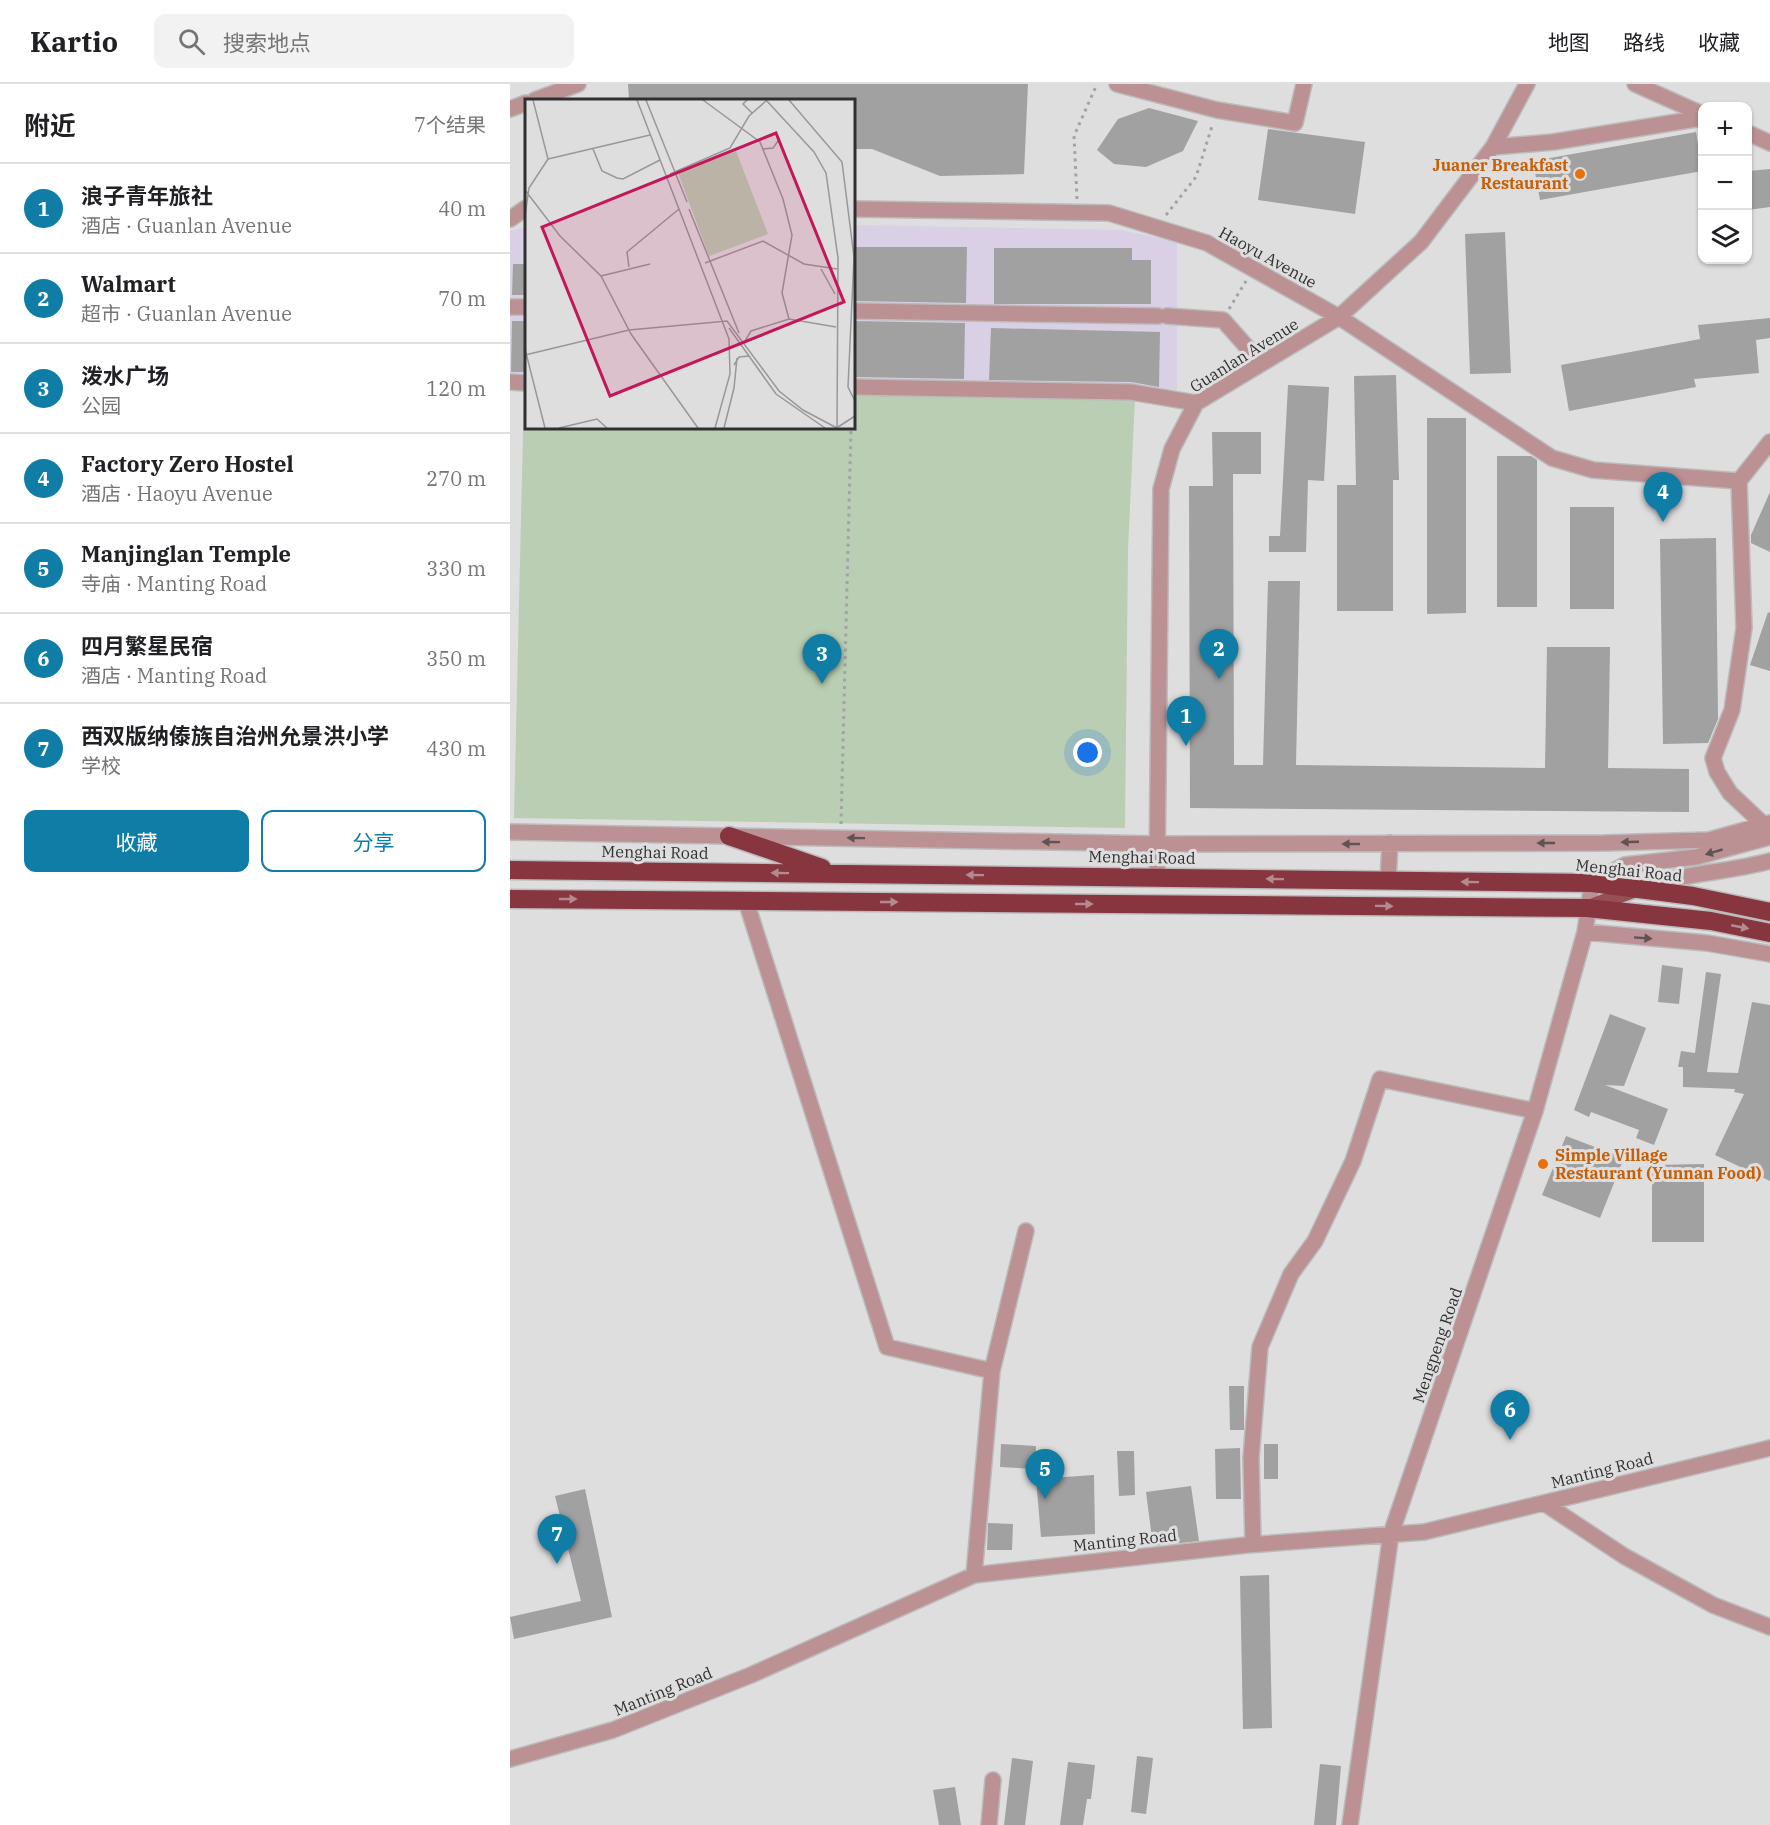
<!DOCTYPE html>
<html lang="zh">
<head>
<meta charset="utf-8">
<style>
	:root { --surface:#fff; --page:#f2f2f2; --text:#202124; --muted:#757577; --line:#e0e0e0; --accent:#0f7da6 }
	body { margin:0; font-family:"IBM Plex Serif","Noto Sans SC",serif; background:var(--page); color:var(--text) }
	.controls { position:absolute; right:18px; top:18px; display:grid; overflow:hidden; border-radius:12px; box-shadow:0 2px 4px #0004 }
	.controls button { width:54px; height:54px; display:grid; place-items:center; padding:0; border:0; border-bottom:2px solid var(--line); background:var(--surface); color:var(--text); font:30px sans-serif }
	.you { position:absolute; left:578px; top:669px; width:21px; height:21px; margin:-15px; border:4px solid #fff; border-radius:50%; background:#1a73e8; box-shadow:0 0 0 9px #1a73e833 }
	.badge { display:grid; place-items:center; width:39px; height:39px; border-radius:50%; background:var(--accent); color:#fff; font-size:20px; font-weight:700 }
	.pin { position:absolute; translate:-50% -50px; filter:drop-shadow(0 2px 3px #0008) }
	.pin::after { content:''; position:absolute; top:32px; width:21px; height:18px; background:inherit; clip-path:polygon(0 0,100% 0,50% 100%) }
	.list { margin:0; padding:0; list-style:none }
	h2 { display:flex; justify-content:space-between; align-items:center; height:78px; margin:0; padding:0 24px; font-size:26px }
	h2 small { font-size:20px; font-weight:400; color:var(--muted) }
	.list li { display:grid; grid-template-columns:39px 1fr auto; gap:18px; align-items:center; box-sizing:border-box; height:90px; padding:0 24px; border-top:2px solid var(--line) }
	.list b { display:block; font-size:22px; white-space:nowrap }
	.list p { margin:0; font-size:20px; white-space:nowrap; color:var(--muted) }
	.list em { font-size:20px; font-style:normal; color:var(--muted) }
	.actions { display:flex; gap:12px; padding:18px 24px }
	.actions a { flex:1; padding:14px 0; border:2px solid var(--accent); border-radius:12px; text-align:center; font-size:21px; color:var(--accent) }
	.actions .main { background:var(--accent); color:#fff }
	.icon { flex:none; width:33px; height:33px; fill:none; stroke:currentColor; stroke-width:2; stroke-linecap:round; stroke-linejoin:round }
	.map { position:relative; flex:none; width:1260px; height:1741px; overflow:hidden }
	header { display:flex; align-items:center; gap:36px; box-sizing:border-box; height:84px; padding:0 30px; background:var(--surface); border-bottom:2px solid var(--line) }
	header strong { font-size:28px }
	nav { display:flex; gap:33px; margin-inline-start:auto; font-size:21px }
	.search { width:420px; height:54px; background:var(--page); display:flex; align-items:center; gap:15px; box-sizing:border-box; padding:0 21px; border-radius:12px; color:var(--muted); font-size:22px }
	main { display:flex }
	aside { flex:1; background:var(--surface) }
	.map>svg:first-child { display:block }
</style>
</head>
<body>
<header>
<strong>Kartio</strong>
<div class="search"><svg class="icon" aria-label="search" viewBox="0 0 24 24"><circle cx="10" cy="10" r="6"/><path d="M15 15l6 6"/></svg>搜索地点</div>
<nav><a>地图</a><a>路线</a><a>收藏</a></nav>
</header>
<main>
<aside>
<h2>附近<small>7个结果</small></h2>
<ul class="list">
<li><span class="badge">1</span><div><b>浪子青年旅社</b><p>酒店 · Guanlan Avenue</p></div><em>40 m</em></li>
<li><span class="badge">2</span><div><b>Walmart</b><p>超市 · Guanlan Avenue</p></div><em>70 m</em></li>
<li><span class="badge">3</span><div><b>泼水广场</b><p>公园</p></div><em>120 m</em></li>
<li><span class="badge">4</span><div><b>Factory Zero Hostel</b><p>酒店 · Haoyu Avenue</p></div><em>270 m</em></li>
<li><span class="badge">5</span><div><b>Manjinglan Temple</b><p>寺庙 · Manting Road</p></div><em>330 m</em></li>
<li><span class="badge">6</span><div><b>四月繁星民宿</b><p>酒店 · Manting Road</p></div><em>350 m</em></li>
<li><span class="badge">7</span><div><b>西双版纳傣族自治州允景洪小学</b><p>学校</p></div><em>430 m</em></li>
</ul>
<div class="actions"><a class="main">收藏</a><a>分享</a></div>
</aside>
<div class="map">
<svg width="1260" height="1741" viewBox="0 0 1260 1741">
	<rect width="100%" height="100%" fill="#dededf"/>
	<path fill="#d9d0e5" d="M344,141l267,5 56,12v148l-323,-6z
		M16,143v150h-16v-146z"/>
	<path fill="#b9ceb3" d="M14,306h2v38h328v-34l281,4 -7,152 -3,278 -611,-10z"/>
	<path fill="#a2a1a1" d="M118,0h400l-4,90 -84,2 -68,-27h-18v-49h-225z
		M639,24l49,13 -15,30 -37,16 -32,-3 -17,-14 21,-31z
		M758,45l97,13 -10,72 -97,-14z
		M1186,48l6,39 -162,29 -7,-39z
		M1260,85v38l-22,3v-39z
		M995,148l6,141 -41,1 -5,-140z
		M344,163h113l-1,56 -112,-2z
		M484,164h138v12h19v44h-157z
		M3,180h13v31h-14z
		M1260,234v20l-14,2 3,33 -65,6 2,8 -127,24 -8,-46 139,-26 -2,-14z
		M2,237h14v51h-15z
		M344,237l111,2 -1,56 -110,-2z
		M481,244l169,4 -1,55 -28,-5 -142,-2z
		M886,291l3,105h-6v131h-56v-126h19l-2,-109z
		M778,301l41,2 -5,94 -16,-1 -2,72h-37v-16h11z
		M917,334h39v195l-39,1z
		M702,348h49v42h-28l1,291h29l5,-184h32l-4,184 249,3 2,-121h63l-2,121 81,1v43l-499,-4 -1,-322h24z
		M987,372h34l6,4v147h-40z
		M1260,408v60l-19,-9v-8z
		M1060,423h44v102h-44z
		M1206,454l2,181 -10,24 -45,1 -3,-205z
		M1258,528l2,1v58l-20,-6z
		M1152,881l21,3 -4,36 -21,-2z
		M1196,888l15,2 -14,98 31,1 14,-71 18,3v176l-55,-26 29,-61 -10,-2 1,-3 -52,-2v-20h-5l3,-16 14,2z
		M1100,930l36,14 -22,58 -19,-1 63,24 -14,36 -18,-7 3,-8 -48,-18 -2,5 -15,-7z
		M1056,1052l58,22 -24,60 -58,-23z
		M1194,1080v78h-52v-77z
		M719,1302h15v44h-14z
		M491,1360l35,2 -1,23 -35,-2z
		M754,1360h14v35h-14z
		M730,1364l1,51h-25l-1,-50z
		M607,1367h17l1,44 -16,1z
		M584,1391l1,59 -54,3 -5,-58z
		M681,1402l8,55 -46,5 -7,-54z
		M75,1405l27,128 -98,22 -4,-22 71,-16 -26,-105z
		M478,1439l25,1 -1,26h-25z
		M759,1491l3,153 -29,1 -3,-153z
		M627,1672l16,2 -7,56 -15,-2z
		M502,1674l21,3 -8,64h-21z
		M558,1678l27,3 -4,34h-4l-4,26h-23z
		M810,1680l21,2 -5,59h-22z
		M445,1703l6,38h-22l-6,-35z"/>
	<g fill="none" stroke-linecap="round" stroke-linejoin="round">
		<g stroke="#bbbbbc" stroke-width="18">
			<path id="minor" d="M607,0l100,26 78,13 9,-39
				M1125,0l67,30
				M25,16l43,-16
				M0,25l16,-6
				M1238,49l22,10
				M983,63l60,-5 149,-24
				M344,125l255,4 98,30 132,74 213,141 41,12 146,11
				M0,135l16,-11
				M0,223h16
				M344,227l304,5
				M657,232l56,4 38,43
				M0,298l16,1
				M344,303l277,5 65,11
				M1253,740l-33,-31 -13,-21 -4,-14 19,-48 12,-82 -5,-147 31,-39
				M0,748l648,12 446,-1 105,-3 61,-17
				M647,793l4,-388 11,-40 24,-46 143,-86 82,-75 72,-95 34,-63
				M878,797l2,-38
				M1127,805c43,-16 89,-16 133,-28
				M236,817l141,446 105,24
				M1075,848l122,11 63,11
				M1034,1419l80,53 89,49 57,22
				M743,1460l-2,-86 9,-111 31,-73 24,-33 38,-80 27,-82 155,32
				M464,1491l18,-204 34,-140
				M0,1675l103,-29 138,-55 223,-100 273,-30 177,-13 346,-84
				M479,1741l4,-45
				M840,1741l41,-291 144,-423 50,-179 7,-49 33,-18 71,-8 74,-20"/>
		</g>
		<g stroke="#bbbbbc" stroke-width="18">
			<path id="major" d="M1077,824l50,-19"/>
		</g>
		<g stroke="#bbbbbc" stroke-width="21">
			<path id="highway" d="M219,752l93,32
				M0,786l1082,13 101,13 77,16
				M0,815l1077,9 124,13 59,12"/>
		</g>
		<path stroke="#a3a3a4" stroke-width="3" stroke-dasharray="3 4.5" stroke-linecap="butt" d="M567,115l-3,-63 23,-52
			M656,131l30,-38 17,-54
			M719,225l17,-28
			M331,740l10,-396"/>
		<use href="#minor" stroke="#bb9193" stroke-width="15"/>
		<use href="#major" stroke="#964f55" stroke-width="15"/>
		<use href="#highway" stroke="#87353f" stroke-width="18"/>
	</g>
	<defs><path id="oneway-solid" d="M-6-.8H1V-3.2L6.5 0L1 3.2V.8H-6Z" transform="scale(1.5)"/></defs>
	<g fill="#615253">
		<use href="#oneway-solid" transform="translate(346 754) rotate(-179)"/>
		<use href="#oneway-solid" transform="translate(541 758) rotate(-179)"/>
		<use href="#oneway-solid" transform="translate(1120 758) rotate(178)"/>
		<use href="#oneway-solid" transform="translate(1036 759) rotate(180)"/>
		<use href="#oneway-solid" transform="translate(841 760) rotate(180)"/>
		<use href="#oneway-solid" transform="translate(1204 768) rotate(164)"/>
		<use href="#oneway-solid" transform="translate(1133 854) rotate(4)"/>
	</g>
	<g fill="#b28a8f">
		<use href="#oneway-solid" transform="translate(270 789) rotate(-179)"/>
		<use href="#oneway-solid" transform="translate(465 791) rotate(-179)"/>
		<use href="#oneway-solid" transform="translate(765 795) rotate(-179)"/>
		<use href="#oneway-solid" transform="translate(960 798) rotate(-179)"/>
		<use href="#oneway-solid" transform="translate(58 815)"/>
		<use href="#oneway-solid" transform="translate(379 818)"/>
		<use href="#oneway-solid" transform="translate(574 820)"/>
		<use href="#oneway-solid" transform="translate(874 822) rotate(1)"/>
		<use href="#oneway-solid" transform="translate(1230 843) rotate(11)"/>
	</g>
	<g fill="#e8710a" stroke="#dededf" stroke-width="2">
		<circle cx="1070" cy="90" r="6"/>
		<circle cx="1033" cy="1080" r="6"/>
	</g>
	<g text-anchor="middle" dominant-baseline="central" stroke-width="6" stroke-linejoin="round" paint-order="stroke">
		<g font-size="16" font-weight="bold" fill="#c56008" stroke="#dededf" text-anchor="end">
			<text x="1058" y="81">Juaner Breakfast<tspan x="1058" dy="18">Restaurant</tspan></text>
			<text x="1045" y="1071" text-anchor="start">Simple Village<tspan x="1045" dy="18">Restaurant (Yunnan Food)</tspan></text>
		</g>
		<g font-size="16" fill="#303030" stroke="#dededf">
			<text transform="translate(758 173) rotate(29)">Haoyu Avenue</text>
			<text transform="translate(734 271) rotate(-32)">Guanlan Avenue</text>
			<text transform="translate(145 768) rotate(1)">Menghai Road</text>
			<text transform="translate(632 773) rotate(1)">Menghai Road</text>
			<text transform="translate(1119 786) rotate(6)">Menghai Road</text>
			<text transform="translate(927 1261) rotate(-71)">Mengpeng Road</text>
			<text transform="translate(1092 1386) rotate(-14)">Manting Road</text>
			<text transform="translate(615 1456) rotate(-6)">Manting Road</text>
			<text transform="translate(153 1607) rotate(-22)">Manting Road</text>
		</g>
	</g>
	<g transform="translate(15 15)">
		<rect width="330" height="330" fill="#dededf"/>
		<path d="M211,52l32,83 -59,22 -31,-83z" fill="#b9ceb3"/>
		<path fill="none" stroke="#989899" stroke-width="1.5" d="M112,1l92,239 1,35 -15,54M121,1l41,102M178,1l57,42 23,57 9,36 -10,58 7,26M222,1l-4,4 9,9M241,1l48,52 12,21 12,85 -1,170M264,1l53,62 12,95 -6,130 7,14M68,50l9,22 15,7 6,1 37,-19M238,50l10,-1 5,-7M23,60l102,-24M145,75l60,-26 19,-32 18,-16M0,91l35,46 41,40 30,58 67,94M164,110l50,124M0,117l4,-28 19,-29 -15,-59M180,164l58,-22 41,23 33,5M104,168l-2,-15 52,-43M296,170l14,25M76,177l49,-12M204,229l47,66 49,34M220,242l6,-10 38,-12 47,8M0,250l20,79M0,256l104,-25 98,-9 52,70 24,19 34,18M209,266l5,-8 10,-1M313,328l17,-11M34,329l38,-9 10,9M199,329l10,-40 3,-30"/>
		<path fill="#c2185b" fill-opacity="0.15" stroke="#c2185b" stroke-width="3" d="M251,34l68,169 -234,94 -68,-169z"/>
		<rect width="330" height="330" fill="none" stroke="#303030" stroke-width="3"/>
	</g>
</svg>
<div class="controls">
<button>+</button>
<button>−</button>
<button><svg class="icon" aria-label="layers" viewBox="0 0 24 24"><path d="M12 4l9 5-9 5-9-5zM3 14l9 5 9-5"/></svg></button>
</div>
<div class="you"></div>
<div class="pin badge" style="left:676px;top:662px">1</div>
<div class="pin badge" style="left:709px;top:595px">2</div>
<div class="pin badge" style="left:312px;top:600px">3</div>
<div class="pin badge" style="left:1153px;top:438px">4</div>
<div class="pin badge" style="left:535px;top:1415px">5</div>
<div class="pin badge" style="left:1000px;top:1356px">6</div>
<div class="pin badge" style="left:47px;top:1480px">7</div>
</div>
</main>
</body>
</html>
